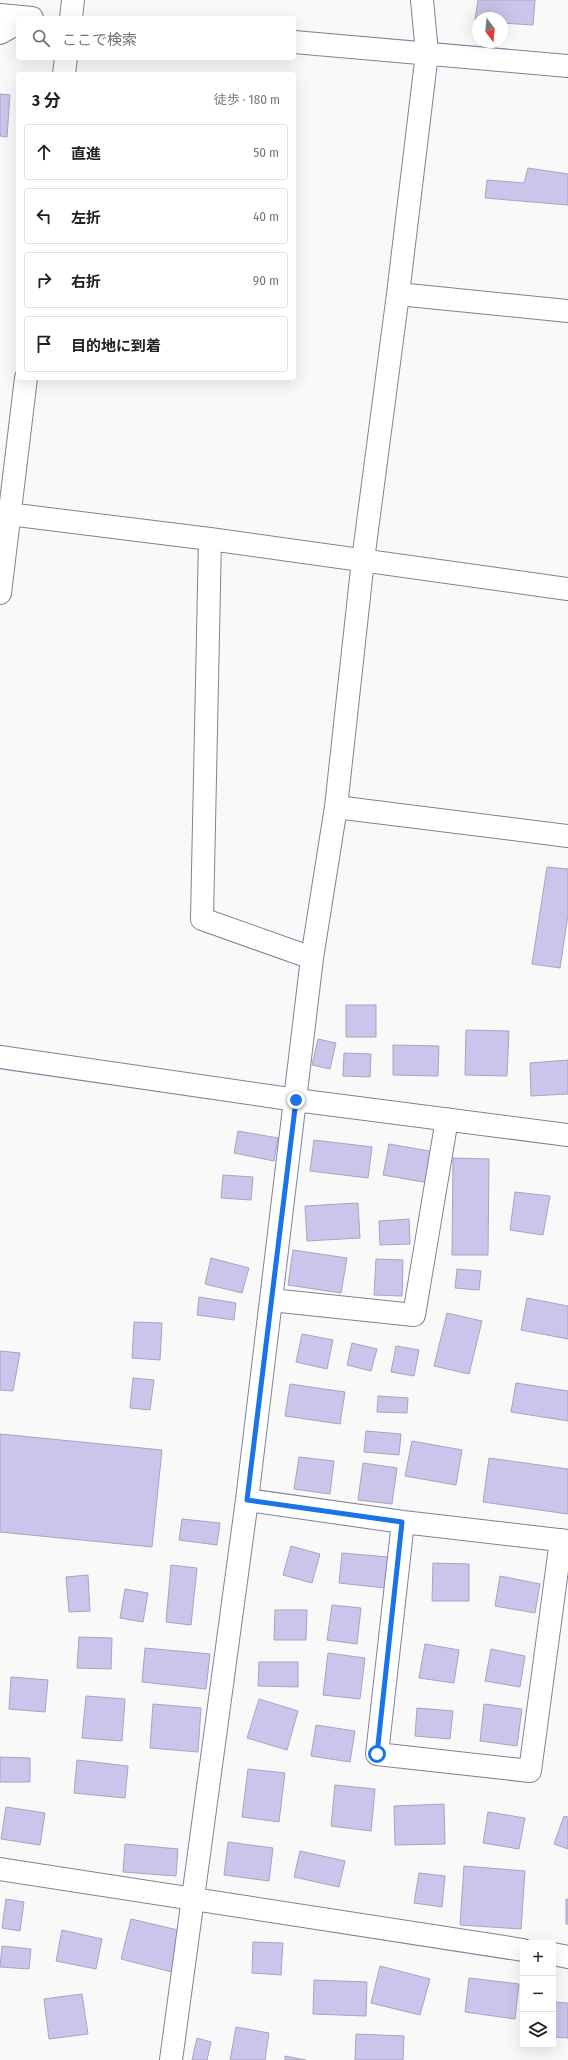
<!DOCTYPE html>
<html lang="ja">
<head>
<meta charset="utf-8">
<style>
	:root { --surface:#fff; --page:#f6f6f6; --text:#222; --muted:#767676; --line:#e0e0e0 }
	body { margin:0; font-family:"Fira Sans Condensed","Noto Sans JP",sans-serif; background:var(--page); color:var(--text) }
	.controls { position:absolute; right:12px; bottom:12px; display:grid; overflow:hidden; border-radius:4px; box-shadow:0 4px 16px #0002 }
	.controls button { width:36px; height:36px; display:grid; place-items:center; padding:0; border:0; border-bottom:1px solid var(--line); background:var(--surface); color:var(--text); font:20px sans-serif }
	.compass { position:absolute; left:472px; top:12px; width:36px; height:36px; border-radius:50%; background:var(--surface); box-shadow:0 4px 16px #0002; rotate:165deg }
	.stop { position:absolute; width:12px; height:12px; margin:-9px; border:3px solid #1a73e8; border-radius:50%; background:#fff }
	.stop.end { background:#1a73e8; border-color:#fff; box-shadow:0 1px 4px #0008 }
	.list { margin:0; padding:0; list-style:none }
	h2 { display:flex; justify-content:space-between; align-items:center; height:52px; margin:0; padding:0 16px; font-size:17px }
	h2 small { font-size:13px; font-weight:400; color:var(--muted) }
	.list li { display:grid; grid-template-columns:26px 1fr auto; gap:12px; align-items:center; box-sizing:border-box; height:56px; margin:0 8px 8px; padding:0 8px; border:1px solid var(--line); border-radius:4px }
	.list b { display:block; font-size:15px; white-space:nowrap }
	.list em { font-size:13px; font-style:normal; color:var(--muted) }
	.icon { flex:none; width:22px; height:22px; fill:none; stroke:currentColor; stroke-width:2; stroke-linecap:round; stroke-linejoin:round }
	.map { position:relative; flex:none; width:568px; height:2060px; overflow:hidden }
	.search { position:absolute; background:var(--surface); box-shadow:0 4px 16px #0002; left:16px; top:16px; width:280px; height:44px; display:flex; align-items:center; gap:10px; box-sizing:border-box; padding:0 14px; border-radius:4px; color:var(--muted); font-size:15px }
	.panel { position:absolute; background:var(--surface); box-shadow:0 4px 16px #0002; left:16px; top:72px; width:280px; height:308px; border-radius:4px }
	.map>svg:first-child { display:block }
</style>
</head>
<body>
<div class="map">
<svg width="568" height="2060" viewBox="0 0 568 2060">
	<rect width="100%" height="100%" fill="#f9f9f9"/>
	<path fill="#ccc5eb" stroke="#a8a3c2" d="M478,0h57l-2,25 -31,-2v-5h-24v3l-3,-1z
		M0,94l10,1 -3,42 -7,-1z
		M528,168l40,6v31l-83,-7 2,-18 37,3z
		M547,867l21,2v46l-8,53 -28,-4z
		M346,1005h30v32h-30z
		M466,1030l43,1 -2,45 -42,-1z
		M318,1039l18,4 -6,26 -18,-4z
		M393,1045l46,1 -1,30 -45,-1z
		M344,1053l27,1 -1,23 -27,-1z
		M568,1060v34l-37,2 -1,-33z
		M238,1131l40,7 -4,23 -40,-8z
		M314,1140l58,7 -4,31 -58,-7z
		M389,1144l46,8 -6,31 -46,-8z
		M453,1158l36,1 -1,96h-36z
		M223,1175l30,2 -2,23 -30,-2z
		M515,1192l35,4 -7,39 -33,-5z
		M358,1203l2,35 -53,3 -2,-35z
		M409,1219l1,25 -30,1 -1,-24z
		M293,1250l54,8 -6,35 -53,-8z
		M211,1258l38,10 -7,25 -37,-9z
		M376,1259l27,1 -1,36 -28,-1z
		M457,1269l24,2 -2,19 -24,-2z
		M199,1297l37,6 -2,17 -37,-5z
		M527,1298l41,8v33l-47,-9z
		M447,1313l35,8 -13,53 -35,-8z
		M134,1322l28,1 -2,37 -28,-2z
		M302,1334l31,6 -6,29 -31,-7z
		M352,1343l25,6 -6,22 -24,-6z
		M396,1346l23,4 -5,26 -23,-4z
		M0,1351l20,2 -7,38 -13,-1z
		M133,1378l21,2 -4,30 -20,-2z
		M516,1383l52,8v30l-57,-9z
		M290,1384l55,8 -5,32 -55,-8z
		M378,1396l30,2 -1,15 -30,-1z
		M366,1431l35,3 -2,21 -35,-3z
		M0,1434l162,16 -10,97 -152,-15z
		M412,1441l50,9 -6,35 -51,-9z
		M299,1457l35,4 -4,33 -36,-5z
		M489,1458l79,11v45l-85,-12z
		M363,1463l34,5 -5,36 -34,-4z
		M182,1519l38,4 -3,22 -38,-5z
		M291,1546l29,8 -8,29 -29,-8z
		M342,1553l46,4 -3,31 -46,-5z
		M433,1563l36,1v37h-37z
		M171,1565l26,3 -6,57 -25,-3z
		M88,1575l2,36 -21,1 -3,-35z
		M500,1576l40,8 -5,29 -40,-7z
		M125,1589l23,4 -5,29 -23,-4z
		M332,1605l29,3 -4,36 -30,-4z
		M275,1610h32l-1,30h-32z
		M79,1637l33,1 -1,31 -34,-1z
		M425,1644l34,6 -5,33 -35,-5z
		M145,1648l65,6 -4,35 -64,-7z
		M491,1649l34,7 -5,31 -35,-6z
		M328,1653l37,5 -5,41 -37,-4z
		M259,1662h39v25l-40,-1z
		M11,1677l37,3 -3,32 -36,-3z
		M86,1696l39,3 -3,42 -40,-3z
		M259,1699l39,12 -11,39 -40,-12z
		M153,1704l48,4 -3,44 -48,-4z
		M484,1704l38,5 -5,37 -37,-5z
		M417,1708l36,3 -3,28 -35,-3z
		M316,1725l39,6 -5,31 -39,-6z
		M0,1757l30,1v24h-30z
		M77,1760l51,6 -3,32 -51,-5z
		M248,1769l37,4 -6,49 -37,-5z
		M335,1785l40,4 -4,42 -40,-5z
		M444,1804l1,40 -50,1 -1,-39z
		M6,1807l39,6 -5,32 -39,-6z
		M488,1812l37,6 -6,31 -36,-6z
		M564,1816l4,1v32l-14,-5z
		M228,1842l45,6 -4,33 -45,-6z
		M125,1844l53,5 -2,27 -53,-4z
		M300,1851l45,10 -6,26 -45,-10z
		M464,1866l61,5 -4,58 -61,-4z
		M419,1873l26,3 -3,31 -28,-4z
		M6,1899l18,3 -4,29 -18,-3z
		M566,1899h2v25h-2z
		M131,1919l51,12 -10,41 -51,-13z
		M62,1930l40,9 -6,30 -40,-8z
		M253,1942l30,1 -2,32 -29,-2z
		M2,1946l29,3 -2,20 -29,-2z
		M380,1966l50,13 -10,36 -49,-12z
		M469,1978l50,6 -4,35 -50,-7z
		M314,1980l53,2 -1,34 -53,-2z
		M82,1994l6,40 -39,5 -5,-40z
		M553,2002l15,1v35l-15,-1z
		M236,2027l33,6 -4,27h-35z
		M356,2034l48,2 -1,24h-48z
		M197,2038l14,4 -4,18h-15z
		M285,2056l21,4h-21z"/>
	<g fill="none" stroke-linecap="round" stroke-linejoin="round">
		<g stroke="#847f9d" stroke-width="24">
			<path id="minor" d="M0,15l32,3
				M71,18l2,-18
				M0,33l18,-10
				M294,42l274,24
				M64,74l2,-16
				M398,294l170,17
				M0,513l210,26 358,50
				M210,539l-8,380 110,39
				M0,593l26,-215
				M336,807l232,29
				M0,1057l296,43 272,35
				M271,1300l143,15 33,-196
				M247,1500l156,22 165,19
				M403,1522l-26,232 153,17 31,-231
				M0,1869l523,81
				M553,1954l15,3
				M171,2060l76,-560 65,-542 24,-151 27,-247 35,-266 29,-241 -5,-53"/>
		</g>
		<use href="#minor" stroke="#fff" stroke-width="22"/>
	</g>
	<g fill="none" stroke-linecap="round" stroke-linejoin="round">
		<path stroke="#1a73e8" stroke-width="5" d="M296,1100l-49,400 155,22 -25,232"/>
	</g>
</svg>
<div class="controls">
<button>+</button>
<button>−</button>
<button><svg class="icon" aria-label="layers" viewBox="0 0 24 24"><path d="M12 4l9 5-9 5-9-5zM3 14l9 5 9-5"/></svg></button>
</div>
<svg class="compass" viewBox="-18 -18 36 36"><path d="M0-13l5 13h-10z" fill="#e53935"/><path d="M0 13l5-13h-10z" fill="#767676"/></svg>
<div class="stop" style="left:377px;top:1754px"></div>
<div class="stop end" style="left:296px;top:1100px"></div>
<div class="search"><svg class="icon" aria-label="search" viewBox="0 0 24 24"><circle cx="10" cy="10" r="6"/><path d="M15 15l6 6"/></svg>ここで検索</div>
<section class="panel">
<h2>3 分<small>徒歩 · 180 m</small></h2>
<ul class="list">
<li><svg class="icon" aria-label="ahead" viewBox="0 0 24 24"><path d="M12 20V5M6 11l6-6 6 6"/></svg><div><b>直進</b></div><em>50 m</em></li>
<li><svg class="icon" aria-label="left" viewBox="0 0 24 24"><path d="M17 20v-9H6M10 6l-5 5 5 5"/></svg><div><b>左折</b></div><em>40 m</em></li>
<li><svg class="icon" aria-label="right" viewBox="0 0 24 24"><path d="M7 20v-9h11M14 6l5 5-5 5"/></svg><div><b>右折</b></div><em>90 m</em></li>
<li><svg class="icon" aria-label="arrive" viewBox="0 0 24 24"><path d="M6 21V4h12l-3 4 3 4H6"/></svg><div><b>目的地に到着</b></div></li>
</ul>
</section>
</div>
</body>
</html>
